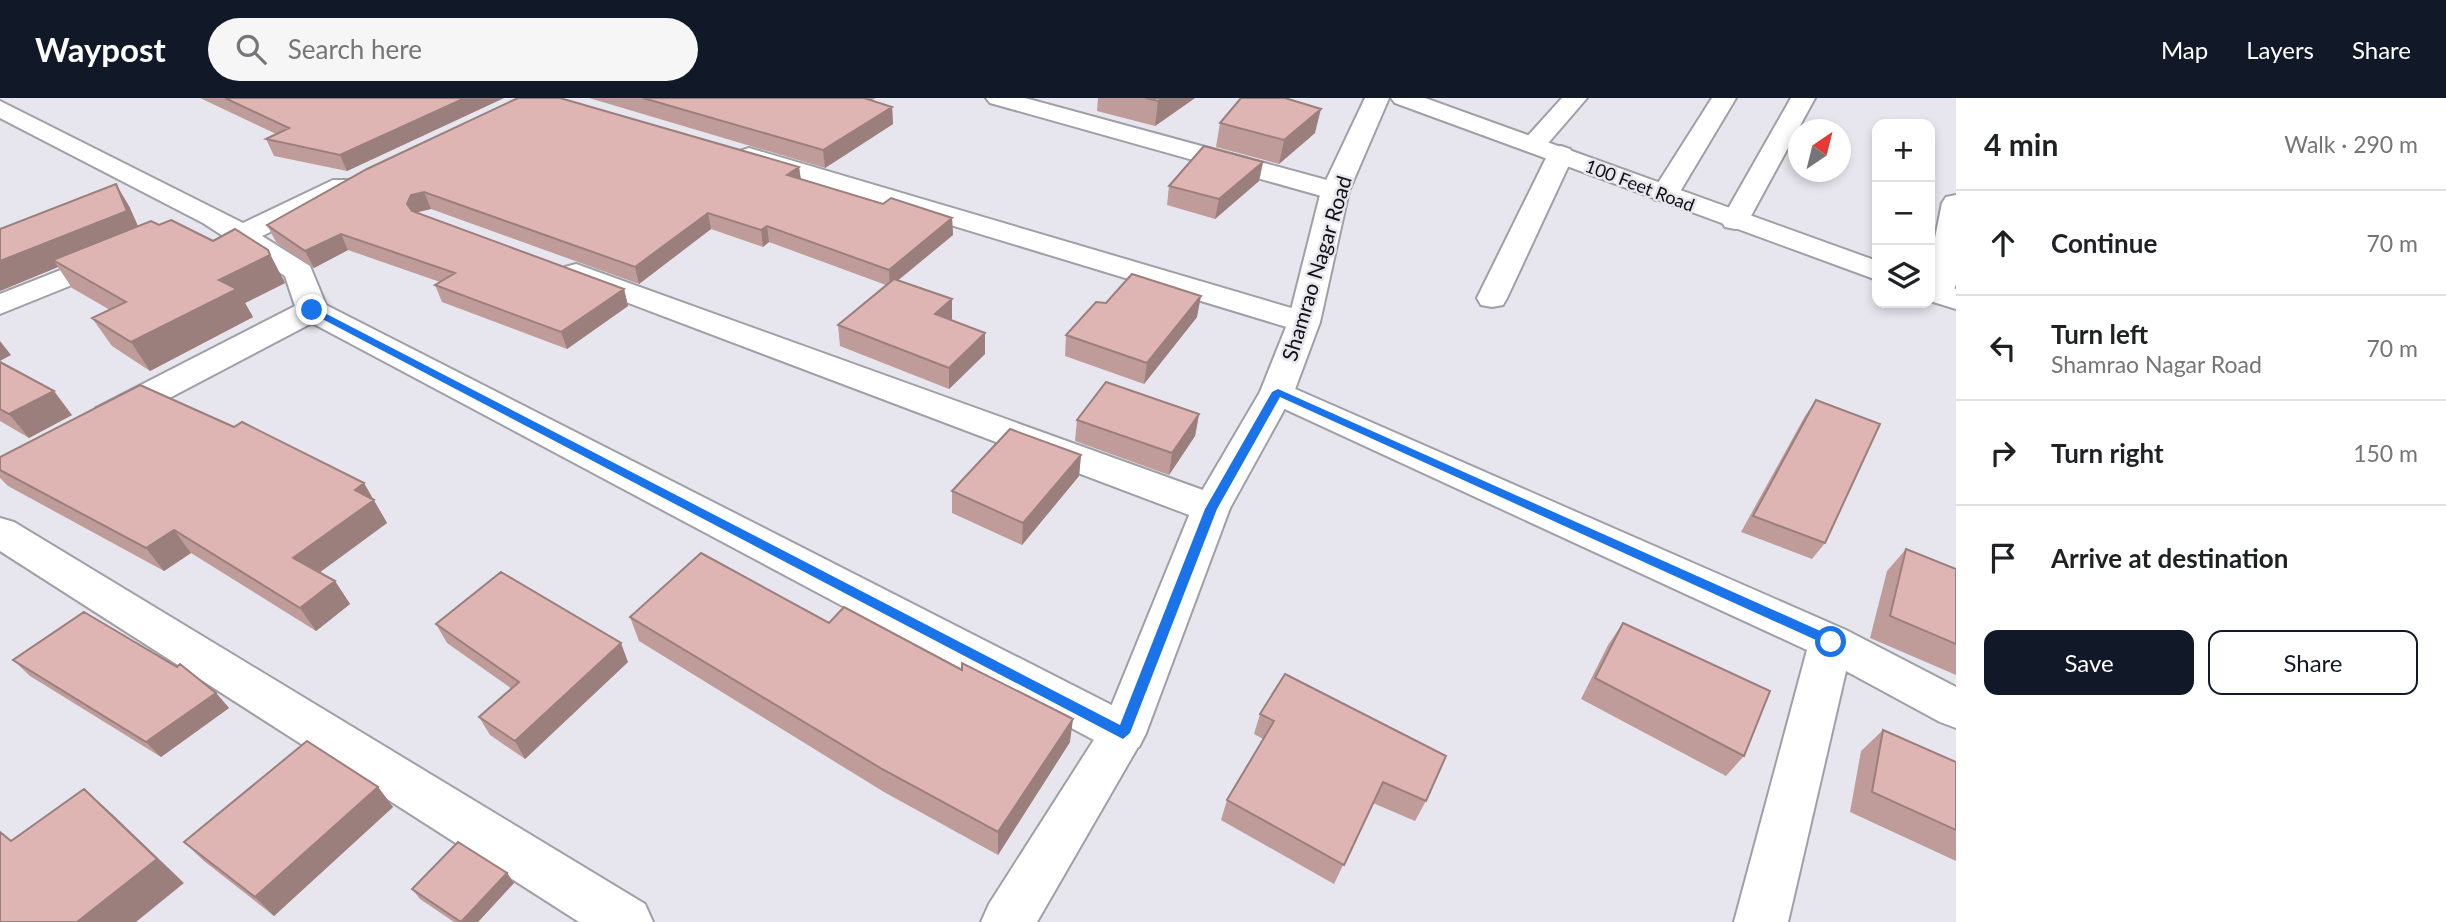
<!DOCTYPE html>
<html lang="en">
<head>
<meta charset="utf-8">
<style>
	:root { --surface:#fff; --page:#f6f6f6; --text:#202124; --muted:#757577; --line:#e0e0e0; --accent:#111827 }
	body { margin:0; font-family:Lato,sans-serif; background:var(--page); color:var(--text) }
	.controls { position:absolute; right:21px; top:21px; display:grid; overflow:hidden; border-radius:14px; box-shadow:0 4px 10px #0003 }
	.controls button { width:63px; height:63px; display:grid; place-items:center; padding:0; border:0; border-bottom:2px solid var(--line); background:var(--surface); color:var(--text); font:35px sans-serif }
	.compass { position:absolute; left:1788px; top:21px; width:63px; height:63px; border-radius:50%; background:var(--surface); box-shadow:0 4px 10px #0003; rotate:35deg }
	.stop { position:absolute; width:21px; height:21px; margin:-16px; border:5px solid #1a73e8; border-radius:50%; background:#fff }
	.stop.end { background:#1a73e8; border-color:#fff; box-shadow:0 2px 7px #0008 }
	.list { margin:0; padding:0; list-style:none }
	h2 { display:flex; justify-content:space-between; align-items:center; height:91px; margin:0; padding:0 28px; font-size:30px }
	h2 small { font-size:23px; font-weight:400; color:var(--muted) }
	.list li { display:grid; grid-template-columns:46px 1fr auto; gap:21px; align-items:center; box-sizing:border-box; height:105px; padding:0 28px; border-top:2px solid var(--line) }
	.list b { display:block; font-size:26px; white-space:nowrap }
	.list p { margin:0; font-size:23px; white-space:nowrap; color:var(--muted) }
	.list em { font-size:23px; font-style:normal; color:var(--muted) }
	.actions { display:flex; gap:14px; padding:21px 28px }
	.actions a { flex:1; padding:16px 0; border:2px solid var(--accent); border-radius:14px; text-align:center; font-size:24px; color:var(--accent) }
	.actions .main { background:var(--accent); color:#fff }
	.icon { flex:none; width:38px; height:38px; fill:none; stroke:currentColor; stroke-width:2; stroke-linecap:round; stroke-linejoin:round }
	.map { position:relative; flex:none; width:1956px; height:824px; overflow:hidden }
	header { display:flex; align-items:center; gap:42px; box-sizing:border-box; height:98px; padding:0 35px; background:var(--accent); color:#fff }
	header strong { font-size:33px }
	nav { display:flex; gap:38px; margin-inline-start:auto; font-size:24px }
	.search { width:490px; height:63px; background:var(--page); display:flex; align-items:center; gap:18px; box-sizing:border-box; padding:0 24px; border-radius:38px; color:var(--muted); font-size:26px }
	main { display:flex }
	aside { flex:1; background:var(--surface) }
	.map>svg:first-child { display:block }
</style>
</head>
<body>
<header>
<strong>Waypost</strong>
<div class="search"><svg class="icon" aria-label="search" viewBox="0 0 24 24"><circle cx="10" cy="10" r="6"/><path d="M15 15l6 6"/></svg>Search here</div>
<nav><a>Map</a><a>Layers</a><a>Share</a></nav>
</header>
<main>
<div class="map">
<svg width="1956" height="824" viewBox="0 0 1956 824">
	<rect width="100%" height="100%" fill="#e7e6ef"/>
	<g fill="none" stroke-linecap="round" stroke-linejoin="round">
		<g stroke="#9f9fa7" stroke-width="4">
			<path id="minor" d="M986,0h39l320,87 4,6 -4,6h-20l-335,-94z
				M1562,0h25l-44,51h-18l-4,-5 4,-5z
				M1712,0h24l-61,102h-20l-4,-6z
				M1791,0h24l-70,129 -10,2 -10,-2 -4,-6z
				M0,3l243,122 90,-43h20l3,6 -3,6 -91,44 48,30 16,39 813,414 7,14 -7,14 -16,6 -16,-6 -795,-424 -192,101 -12,3 -12,-3 -6,-8 6,-8 199,-102 -10,-30 -82,-53 -203,-105z
				M1561,48l9,3 4,5 -67,144 -4,7 -11,2 -11,-2 -4,-7 71,-144 4,-5z
				M749,50l566,167 5,7 -5,7 -11,3 -11,-3 -553,-168 -4,-5 4,-5z
				M114,151l10,3 5,6 -5,6 -124,50v-20z
				M576,166l649,234 5,10 -5,10 -14,4 -14,-4 -632,-239 -4,-6 4,-6z
				M1277,283l569,249 110,57v41l-16,-6 -94,-51 -58,251h-54l73,-272 -542,-250 -5,-8 5,-8z
				M0,420l14,4 631,382 8,18h-74l-579,-371z"/>
		</g>
		<g stroke="#9f9fa7" stroke-width="4">
			<path id="tertiary" d="M1365,0h24l-40,93 -29,131 -26,70 -64,116 -84,225 -109,189h-56l8,-18 115,-180 88,-216 68,-116 28,-70 33,-131z
				M1956,97v89l-6,16 -11,2 -9,-2v-37l12,-60 4,-6z"/>
		</g>
		<g stroke="#9f9fa7" stroke-width="4">
			<path id="secondary" d="M1391,0h34l452,163v19l-482,-177z
				M1930,183l26,8v20l-26,-8z"/>
		</g>
		<use href="#minor" fill="#fff" fill-rule="evenodd"/>
		<use href="#tertiary" fill="#fff" fill-rule="evenodd"/>
		<use href="#secondary" fill="#fff" fill-rule="evenodd"/>
	</g>
	<path fill="#bf9c9a" d="M200,0h304l-157,73 -73,-15 -8,-17 10,-5z
		M589,0h287l-4,2 20,7 1,17 -68,44z
		M1098,0h97l-40,28 -58,-15z
		M1220,25l95,10 -36,31 -63,-17z
		M1263,64l-4,19 -44,38 -48,-14 2,-19z
		M799,69l2,12 82,25 69,14 1,17 -55,45 53,40 34,13v21l-36,35 -109,-43 -2,-21 48,-40 -117,-43 -6,5 -52,-18 -72,55 -208,-75 -13,3 -1,1 207,76 4,17 -61,43 -125,-47 -7,-17 5,-3 -92,-32 -34,18 -38,-26 -9,-17 100,-56z
		M129,108l9,20 21,-1 124,53 2,5 -40,20 8,14 -103,54 -38,-25 -20,-28 18,-8 -38,-22 -14,-21 -58,24v-62z
		M1197,219l-53,67 -79,-28 1,-21z
		M0,264l72,53 -43,23 -29,-17z
		M1816,302l9,143 -13,16 -71,-27 64,-116z
		M1199,316l-4,22 -26,39 -94,-34 2,-21z
		M1081,357l-2,21 -57,69 -70,-32v-22z
		M0,359l373,42 14,24 -67,49 15,9 15,23 -34,27 -125,-78 -27,18 -156,-85 -8,-8z
		M1906,451l50,20v106l-86,-37 17,-67z
		M630,519l199,6 241,119 -72,113 -114,-63 -245,-151z
		M1623,525l121,133 -18,20 -145,-77 27,-54z
		M436,526l192,38 -103,97 -35,-24 -11,-18 33,-28 -65,-46z
		M13,562l203,33 13,15 -68,49 -131,-81z
		M1260,616l166,87 -11,20 -42,-18 -39,81 -113,-64 6,-20 36,-61 -9,-5z
		M1883,632l73,32v99l-106,-49 11,-61z
		M378,689l15,20 -119,109 -70,-55 -20,-19z
		M507,775l7,10 -36,39h-24l-34,-23 -8,-10z"/>
	<path fill="#9b7f7d" d="M465,0h39l-157,73 -7,-16z
		M1163,0h32l-40,28 3,-25z
		M892,9l1,17 -68,44 -2,-18z
		M1321,11l-6,24 -36,31 5,-24z
		M1263,64l-4,19 -44,38 4,-20z
		M799,69l2,16 -14,-8z
		M116,86l13,22 12,27 -88,27 5,7 -58,24v-30z
		M424,94l7,17 -13,3 -4,8 -7,-16 4,-9z
		M708,115l3,16 -72,55 -4,-17z
		M952,120l1,17 -63,52 -1,-17z
		M767,128l2,16 -6,5 -2,-17z
		M341,136l7,16 -34,18 -9,-17z
		M268,152l17,33 -40,20 8,14 -103,54 -19,-29 88,-62z
		M624,191l4,17 -61,43 -6,-17z
		M1201,198l-4,21 -53,67 3,-21z
		M952,201v21l-17,15v-21z
		M985,235v21l-36,35v-21z
		M0,243l11,14 -11,6z
		M54,293l18,24 -43,23 -20,-24z
		M1199,316l-4,22 -26,39 3,-22z
		M1081,357l-2,21 -57,69 1,-22z
		M364,385l23,40 -79,58 -15,-23 62,-68z
		M174,432l17,23 -27,18 -18,-23z
		M335,483l15,23 -34,27 -16,-23z
		M621,545l7,19 -103,97 -10,-18z
		M216,595l13,15 -68,49 -15,-15z
		M1073,621l-3,23 -72,113v-23z
		M378,689l15,20 -119,109 -19,-19z
		M84,691l28,25 72,69 -48,39h-59z
		M507,775l7,10 -36,39h-17z"/>
	<path fill="#deb5b3" stroke="#9b7f7d" stroke-width="2" d="M225,0h240l-125,57 -74,-16 23,-11z
		M518,0h42l239,69 -12,8 96,29 8,-6 61,20 -63,52 -122,-44 -6,4 -53,-17 -73,54 -211,-75 -13,3 -4,9 5,7 212,78 -63,43 -126,-47 20,-12 -114,-39 -36,17 -38,-26 100,-56z
		M643,0h221l28,9 -69,43z
		M1146,0h17l-5,3z
		M1241,0h44l36,11 -37,31 -64,-17z
		M1204,48l59,16 -44,37 -50,-13z
		M116,86l11,27 -127,50v-32z
		M171,122l42,21 22,-12 33,21 2,5 -51,25 18,9 -106,53 -39,-24 34,-16 -73,-42 98,-39 8,4z
		M1132,176l69,22 -54,67 -81,-28 30,-33 10,1z
		M894,181l58,20 -17,15 50,19 -36,35 -111,-43z
		M0,264l54,29 -45,23 -9,-5z
		M1106,284l93,32 -27,39 -95,-33z
		M140,287l94,42 8,-5 122,61 -9,7 19,10 -81,58 42,23 -35,27 -126,-78 -28,18 -146,-78v-13z
		M1816,302l64,24 -55,119 -72,-27z
		M1010,331l71,26 -58,68 -71,-32z
		M1906,451l50,20v75l-66,-28z
		M701,455l128,70 15,-16 118,63v-7l111,56 -75,113 -116,-63 -252,-152z
		M501,474l120,71 -106,98 -36,-24 40,-35 -83,-58z
		M84,514l93,55 3,-3 36,29 -70,49 -133,-82z
		M1623,525l147,68 -26,65 -149,-78z
		M1285,576l161,82 -20,45 -43,-19 -39,83 -117,-65 47,-79 -14,-7z
		M1883,632l73,32v68l-84,-38z
		M307,643l71,46 -123,110 -71,-55z
		M84,691l73,70 -80,63h-77v-90l11,9z
		M458,744l49,31 -46,49 -49,-33z"/>
	<path fill="#1a73e8" d="M309,210h6l805,417 85,-216 67,-117 6,-3 558,249 2,4 -2,3h-9l-547,-248 -63,112 -87,224 -7,6 -814,-427z"/>
	<g text-anchor="middle" dominant-baseline="central" stroke-width="5" stroke-linejoin="round" paint-order="stroke">
		<g font-size="18" fill="#100f12" stroke="#e7e6ef">
			<text transform="translate(1640 87) rotate(21)">100 Feet Road</text>
		</g>
		<g font-size="21" fill="#100f12" stroke="#e7e6ef">
			<text transform="translate(1316 170) rotate(-73)">Shamrao Nagar Road</text>
		</g>
	</g>
</svg>
<div class="controls">
<button>+</button>
<button>−</button>
<button><svg class="icon" aria-label="layers" viewBox="0 0 24 24"><path d="M12 4l9 5-9 5-9-5zM3 14l9 5 9-5"/></svg></button>
</div>
<svg class="compass" viewBox="-18 -18 36 36"><path d="M0-13l5 13h-10z" fill="#e53935"/><path d="M0 13l5-13h-10z" fill="#757577"/></svg>
<div class="stop" style="left:1831px;top:544px"></div>
<div class="stop end" style="left:312px;top:212px"></div>
</div>
<aside>
<h2>4 min<small>Walk · 290 m</small></h2>
<ul class="list">
<li><svg class="icon" aria-label="ahead" viewBox="0 0 24 24"><path d="M12 20V5M6 11l6-6 6 6"/></svg><div><b>Continue</b></div><em>70 m</em></li>
<li><svg class="icon" aria-label="left" viewBox="0 0 24 24"><path d="M17 20v-9H6M10 6l-5 5 5 5"/></svg><div><b>Turn left</b><p>Shamrao Nagar Road</p></div><em>70 m</em></li>
<li><svg class="icon" aria-label="right" viewBox="0 0 24 24"><path d="M7 20v-9h11M14 6l5 5-5 5"/></svg><div><b>Turn right</b></div><em>150 m</em></li>
<li><svg class="icon" aria-label="arrive" viewBox="0 0 24 24"><path d="M6 21V4h12l-3 4 3 4H6"/></svg><div><b>Arrive at destination</b></div></li>
</ul>
<div class="actions"><a class="main">Save</a><a>Share</a></div>
</aside>
</main>
</body>
</html>
